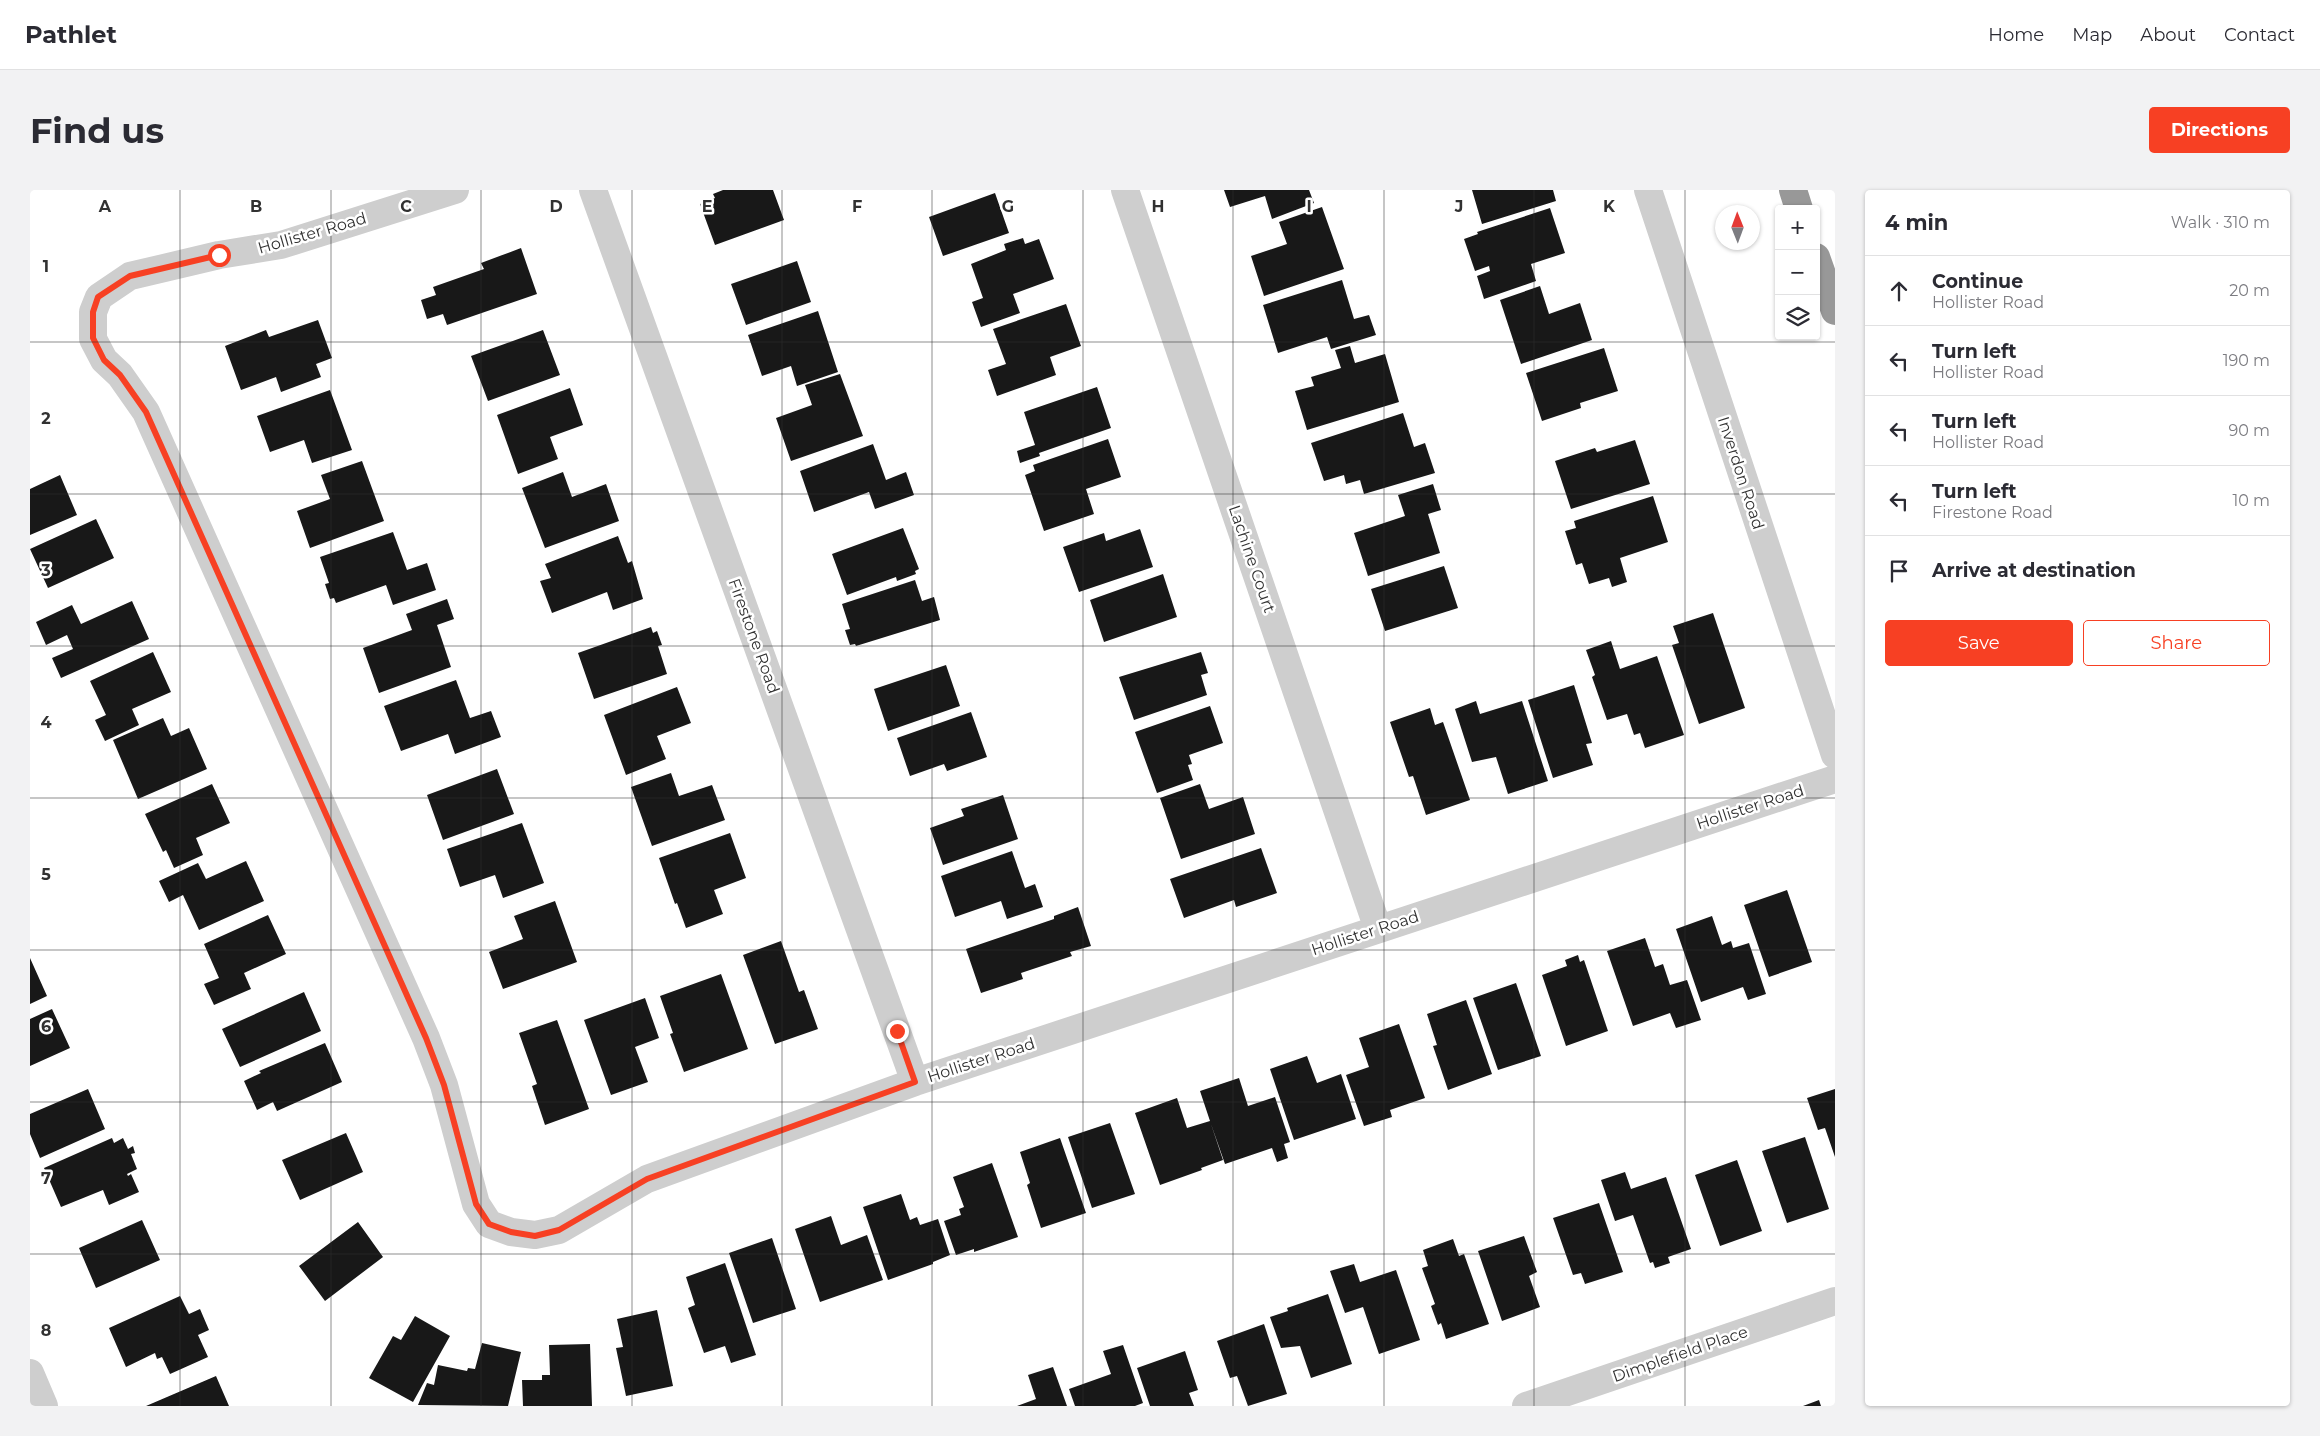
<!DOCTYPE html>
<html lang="en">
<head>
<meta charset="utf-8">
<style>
	:root { --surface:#fff; --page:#f2f2f3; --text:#2b2b33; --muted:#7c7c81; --line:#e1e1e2; --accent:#f74023 }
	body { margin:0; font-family:Montserrat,sans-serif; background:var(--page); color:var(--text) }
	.controls { position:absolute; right:15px; top:15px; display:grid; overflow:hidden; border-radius:5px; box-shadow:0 1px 4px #0004 }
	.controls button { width:45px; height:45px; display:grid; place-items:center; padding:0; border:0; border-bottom:1px solid var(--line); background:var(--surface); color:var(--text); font:25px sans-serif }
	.compass { position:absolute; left:1685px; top:15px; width:45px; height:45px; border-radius:50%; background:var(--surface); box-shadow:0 1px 4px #0004; rotate:359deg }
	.stop { position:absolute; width:15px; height:15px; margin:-11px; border:4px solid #f74023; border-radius:50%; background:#fff }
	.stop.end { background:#f74023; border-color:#fff; box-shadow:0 1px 5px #0008 }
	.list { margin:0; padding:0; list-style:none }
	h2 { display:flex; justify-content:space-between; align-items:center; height:65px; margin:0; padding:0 20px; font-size:21px }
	h2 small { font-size:16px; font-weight:400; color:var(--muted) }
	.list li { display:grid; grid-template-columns:32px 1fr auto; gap:15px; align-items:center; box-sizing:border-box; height:70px; padding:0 20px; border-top:1px solid var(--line) }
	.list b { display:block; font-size:19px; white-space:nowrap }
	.list p { margin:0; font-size:16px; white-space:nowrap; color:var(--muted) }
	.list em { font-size:16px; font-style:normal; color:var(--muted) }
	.actions { display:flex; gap:10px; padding:15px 20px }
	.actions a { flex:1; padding:11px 0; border:1px solid var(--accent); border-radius:5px; text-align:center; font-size:18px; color:var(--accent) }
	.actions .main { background:var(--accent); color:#fff }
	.icon { flex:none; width:28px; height:28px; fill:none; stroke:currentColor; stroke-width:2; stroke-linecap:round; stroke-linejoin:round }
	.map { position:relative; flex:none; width:1805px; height:1216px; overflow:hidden; border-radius:5px }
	header { display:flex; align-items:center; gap:30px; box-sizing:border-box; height:70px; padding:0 25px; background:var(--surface); border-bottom:1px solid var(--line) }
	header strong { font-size:24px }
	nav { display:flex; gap:28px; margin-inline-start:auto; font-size:18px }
	.intro { display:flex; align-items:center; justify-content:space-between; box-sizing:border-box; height:120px; padding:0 30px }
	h1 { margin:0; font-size:35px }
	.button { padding:12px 22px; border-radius:5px; background:var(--accent); color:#fff; font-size:18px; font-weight:700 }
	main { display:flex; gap:30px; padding:0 30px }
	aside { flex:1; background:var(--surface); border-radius:5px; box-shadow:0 1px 4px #0004 }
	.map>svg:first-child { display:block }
</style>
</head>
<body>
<header>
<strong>Pathlet</strong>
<nav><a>Home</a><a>Map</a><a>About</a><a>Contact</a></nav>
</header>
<div class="intro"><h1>Find us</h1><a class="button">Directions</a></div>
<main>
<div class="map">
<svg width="1805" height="1216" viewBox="0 0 1805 1216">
	<rect width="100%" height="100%" fill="#fff"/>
	<path fill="#181818" d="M693,0h50l11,30 -69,25 -15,-41 15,-6 -2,-4z
		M1194,0h85l5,13 -42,16 -7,-23 -35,11z
		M1442,0h81l3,11 -74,23z
		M965,3l14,40 -66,23 -14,-39z
		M1292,17l22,62 -80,27 -13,-40 36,-12 -8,-22z
		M1520,18l15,45 -34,11 5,17 -52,18 -7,-23 13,-5 -1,-5 -14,5 -11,-32 14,-5 -1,-2z
		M993,48l2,6 14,-5 15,40 -41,15 7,19 -39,14 -9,-25 11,-4 -12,-34 35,-14 -2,-6z
		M491,58l16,46 -90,31 -4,-11 -16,5 -6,-19 15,-5 -3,-8 51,-18 -3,-6z
		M767,71l14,41 -65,23 -15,-41z
		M1312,90l12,39 15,-4 7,20 -45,14 -4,-12 -49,16 -15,-48z
		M1510,96l9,28 31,-11 12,37 -71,24 -21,-64z
		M1036,114l15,42 -31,11 6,18 -59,21 -9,-26 18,-6 -13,-35z
		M788,121l20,61 -41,14 -6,-20 -29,10 -14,-41z
		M288,130l14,38 -16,6 5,13 -40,15 -5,-15 -35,13 -16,-44 41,-16 3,7z
		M513,140l17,45 -72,26 -17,-45z
		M1320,156l5,17 30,-9 14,48 -92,28 -12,-39 19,-5 -3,-9 30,-9 -6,-18z
		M1574,158l14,43 -38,12 1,5 -39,13 -16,-48z
		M810,184l23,62 -72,25 -15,-43 36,-13 -7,-20z
		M1067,197l14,41 -72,25 1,3 -20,7 -3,-12 18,-6 -11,-33z
		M540,198l13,37 -33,12 8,22 -40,15 -21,-59z
		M300,200l22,60 -40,13 -8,-23 -34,12 -13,-36z
		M1373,223l11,34 11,-4 10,30 -71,21 -4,-14 -14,4 -2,-9 -20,6 -13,-38z
		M1078,249l13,38 -35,12 8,25 -50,17 -19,-56 10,-4 -2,-6z
		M1605,250l15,44 -79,25 -16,-48 40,-13 2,4z
		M843,254l13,36 20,-8 8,23 -39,14 -6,-17 -55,20 -14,-41z
		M332,271l22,60 -74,27 -13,-37 33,-12 -9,-24z
		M533,282l9,25 34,-13 13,37 -74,27 -23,-60z
		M30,285l17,40 -47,20v-46z
		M1403,294l8,26 -13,4 12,39 -72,23 -14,-43 51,-17 -7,-21z
		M1623,306l15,46 -48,16 7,24 -15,5 -3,-9 -20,6 -7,-21 -6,2 -11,-34 11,-3 -2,-7z
		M66,329l18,39 -66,30 -18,-39z
		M873,338l16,41 -4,2 1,3 -19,7 -1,-4 -49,18 -15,-41z
		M1110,339l13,38 -74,25 -16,-45 41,-14 2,8z
		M363,342l14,38 20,-7 9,27 -43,15 -7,-20 -50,18 -2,-5 -4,1 -5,-15 4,-1 -9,-26z
		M588,346l10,27 4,-2 11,38 -30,11 -6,-18 -55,21 -12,-32 11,-3 -6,-14z
		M1414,376l14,42 -73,23 -14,-42z
		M1133,384l14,43 -73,25 -14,-42z
		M885,390l7,21 12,-4 6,23 -84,26 -1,-2 -5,1 -5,-15 5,-1 -8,-25z
		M417,409l7,20 -17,6 14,42 -72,26 -16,-45 49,-18 -6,-16z
		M102,411l17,38 -88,39 -9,-20 21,-9 -6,-14 -21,10 -10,-23 36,-17 9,19z
		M1683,423l32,95 -46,16 -27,-79 7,-2 -6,-17z
		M621,437l2,6 4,-2 5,14 -4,1 9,28 -73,25 -16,-46z
		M1581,451l9,28 37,-13 27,79 -39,13 -5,-15 -6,2 -7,-21 -20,6 -15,-43 3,-2 -9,-25z
		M123,462l18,40 -39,17 7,16 -34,16 -10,-21 11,-5 -16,-34z
		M1171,462l7,21 -7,2 6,20 -73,25 -15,-43z
		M916,475l14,41 -72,25 -14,-42z
		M426,490l14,38 21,-7 10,26 -46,17 -7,-20 -47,17 -17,-45z
		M1544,495l18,58 -6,1 7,21 -40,13 -25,-78z
		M647,497l14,36 -34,13 9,23 -40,16 -22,-60z
		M1446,511l4,13 42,-13 26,80 -40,13 -12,-37 -24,5 -17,-53z
		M1180,516l13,37 -34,12 3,9 -4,1 5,15 -36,13 -22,-61z
		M1400,518l5,17 8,-3 27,78 -44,15 -13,-39 -4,1 -19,-55z
		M941,522l16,45 -40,14 -3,-7 -34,12 -13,-38z
		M133,528l8,18 18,-8 18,41 -69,30 -25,-59z
		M467,579l17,45 -71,26 -16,-45z
		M641,583l8,23 33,-11 13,35 -73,26 -21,-59z
		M182,594l18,39 -34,15 7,17 -29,13 -8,-18 -3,2 -18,-38z
		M1170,594l9,25 34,-12 12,37 -74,25 -21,-61z
		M973,605l15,44 -75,26 -13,-37 34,-12 -3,-7z
		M492,633l22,60 -41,15 -8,-23 -35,12 -13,-38z
		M700,643l16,45 -32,12 9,24 -37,14 -9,-25 -2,1 -16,-46z
		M1231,658l16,45 -41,14 -2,-7 -50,18 -14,-39z
		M982,661l13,37 10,-4 8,23 -36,12 -6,-18 -46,16 -14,-41z
		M216,671l18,40 -65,29 -16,-35 -14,7 -10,-21 39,-18 8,16z
		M1757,700l25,72 -43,15 -25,-72z
		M525,711l22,61 -74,27 -14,-37 34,-13 -9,-23z
		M1048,717l13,39 -21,6 2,4 -51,17 2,6 -42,14 -15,-44 88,-30v-3z
		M238,725l18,39 -42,19 7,16 -37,16 -10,-21 15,-6 -15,-34z
		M1682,726l10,29 9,-4 2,7 16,-5 17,51 -18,6 -5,-13 -42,15 -25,-73z
		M1615,748l10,29 8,-3 7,21 17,-5 14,40 -25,8 -6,-15 -37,13 -26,-75z
		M751,751l18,51 5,-2 14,39 -43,15 -32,-89z
		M1548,765l2,7 4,-2 24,71 -42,15 -24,-71 25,-9 -2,-6z
		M0,768l17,38 -17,8z
		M691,784l27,75 -64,23 -14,-38 3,-1 -13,-37z
		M1486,793l25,73 -43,14 -25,-72z
		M274,802l17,39 -81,36 -18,-38z
		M615,808l14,40 -24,9 13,35 -37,13 -27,-75z
		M1436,810l26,74 -44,16 -15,-44 4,-1 -10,-31z
		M22,819l18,39 -40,18v-47z
		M527,830l32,89 -44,16 -13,-39 5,-2 -18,-51z
		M1369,834l26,74 -35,12 2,7 -28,9 -18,-51 23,-8 -10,-29z
		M295,853l17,39 -65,29 -4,-9 -16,8 -13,-29 17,-8 -2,-2z
		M1277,866l10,27 24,-9 15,45 -62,21 -24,-71z
		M1209,888l9,28 27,-9 15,45 -6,2 4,14 -11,4 -5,-14 -47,16 -14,-40 12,36 -22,8 1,2 -42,15 -25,-72 42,-15 10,30 23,-7 -10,-30z
		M58,899l17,40 -65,29 -10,-24v-20z
		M1805,899v68l-10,-29 -7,2 -11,-32z
		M1080,933l25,71 -43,14 -24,-71z
		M316,943l17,39 -63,28 -18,-40z
		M1775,947l24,72 -42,14 -25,-72z
		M82,948l2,5 9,-5 5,11 5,-3 2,7 -4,1 6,15 -10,5 1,2 3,-2 8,18 -30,13 -6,-15 -42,17 -17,-39z
		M1030,948l26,75 -45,15 -14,-43 3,-2 -10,-31z
		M1707,970l25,71 -42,15 -25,-71z
		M962,973l26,74 -44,15v-3l-18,6 -12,-34 17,-6 -2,-6 5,-2 -11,-30z
		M1595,982l6,17 35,-12 25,72 -23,8 2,6 -15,5 -2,-6 -3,1 -17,-48 -18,6 -14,-41z
		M871,1004l9,26 7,-3 3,8 18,-6 12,36 -17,7v2l-45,16 -25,-73z
		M1569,1013l24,69 -38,12 -4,-11 -8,2 -20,-57z
		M801,1026l10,29 26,-10 16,45 -63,22 -25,-73z
		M112,1030l18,40 -64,28 -17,-40z
		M328,1032l25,35 -58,44 -26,-35z
		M1494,1046l13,36 -8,4 11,31 -38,14 -24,-70z
		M742,1048l24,71 -43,14 -24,-70z
		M1423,1049l6,17 5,-2 25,70 -43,15 -5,-16 -3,2 -7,-19 4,-2 -13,-36 6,-2 -5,-16z
		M695,1073l31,92 -25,8 -6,-17 -21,7 -16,-45 7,-3 -9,-28z
		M1324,1074l6,18 36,-12 24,70 -41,14 -16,-47 -18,6 -15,-42z
		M1298,1104l24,70 -41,14 -11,-32 -19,2 -11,-31 18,-6 -1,-3z
		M150,1106l9,18 11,-5 9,21 -11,5 10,22 -38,17 -8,-17 -5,2 -2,-6 -29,14 -17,-39z
		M627,1120l16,76 -47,10 -10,-48 7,-1 -6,-28z
		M385,1126l35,20 -37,66 -44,-24 24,-42 8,4z
		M1234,1134l23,70 -39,12 -11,-30 -7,2 -13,-37z
		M452,1153l39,9 -13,54 -90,-1 9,-22 7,2 4,-20 29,6 1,-3 7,1z
		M560,1154l2,62h-69l-1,-26h20v-5h8l-1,-30z
		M1093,1155l20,58 -8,3h-60l-6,-17 42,-15 -8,-23z
		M1155,1161l13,39 -9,3 5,13h-44l-13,-38z
		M1023,1177l14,39h-50l19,-7 -8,-24z
		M186,1186l13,30h-83z
		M1789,1210l2,6h-18z"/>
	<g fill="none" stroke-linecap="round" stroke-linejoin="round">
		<path stroke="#cecece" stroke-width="28" d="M425,0l-174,55 -62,10 -89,21 -31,21 -6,15v27l11,21 16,15 26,37 280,626 18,47 32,119 13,20 22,8 24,3 24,-5 88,-51 268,-97 920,-303
			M563,0l322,892
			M1095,0l253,739
			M1618,0l187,565
			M0,1183l14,33
			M1496,1216l309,-105"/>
		<path stroke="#989898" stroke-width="28" d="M1763,0l6,19
			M1786,67l19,54"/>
	</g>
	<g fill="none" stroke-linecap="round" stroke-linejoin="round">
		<path stroke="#f74023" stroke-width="6" d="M189,65l-89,21 -32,21 -5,15v26l11,22 16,15 26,37 280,626 18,47 32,119 13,20 22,8 24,4 24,-6 88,-51 268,-97 -18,-51"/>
	</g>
	<path fill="none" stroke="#313131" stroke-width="1" stroke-opacity="0.55" d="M150,0v1216M301,0v1216M451,0v1216M602,0v1216M752,0v1216M902,0v1216M1053,0v1216M1203,0v1216M1354,0v1216M1504,0v1216M1655,0v1216M0,152h1805M0,304h1805M0,456h1805M0,608h1805M0,760h1805M0,912h1805M0,1064h1805"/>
	<g text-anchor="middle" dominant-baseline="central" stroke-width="5" stroke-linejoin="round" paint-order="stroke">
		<g font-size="16" fill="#313131" stroke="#fff">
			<text transform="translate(282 43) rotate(-16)">Hollister Road</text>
			<text transform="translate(1711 283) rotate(72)">Inverdon Road</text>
			<text transform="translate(1222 369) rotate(71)">Lachine Court</text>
			<text transform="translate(724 446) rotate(70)">Firestone Road</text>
			<text transform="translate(1720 617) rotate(-18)">Hollister Road</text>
			<text transform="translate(1335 743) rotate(-18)">Hollister Road</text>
			<text transform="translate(951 870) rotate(-18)">Hollister Road</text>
			<text transform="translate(1650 1164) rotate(-19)">Dimplefield Place</text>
		</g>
	</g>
	<g font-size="16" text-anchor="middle" font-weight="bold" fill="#313131" stroke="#fff" stroke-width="5" stroke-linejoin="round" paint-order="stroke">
		<text x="75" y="22">A</text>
		<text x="226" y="22">B</text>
		<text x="376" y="22">C</text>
		<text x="526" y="22">D</text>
		<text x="677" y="22">E</text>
		<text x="827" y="22">F</text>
		<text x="978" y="22">G</text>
		<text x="1128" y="22">H</text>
		<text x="1279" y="22">I</text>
		<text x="1429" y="22">J</text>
		<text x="1579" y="22">K</text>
		<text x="16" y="82">1</text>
		<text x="16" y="234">2</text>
		<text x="16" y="386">3</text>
		<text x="16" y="538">4</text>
		<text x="16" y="690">5</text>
		<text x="16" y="842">6</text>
		<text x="16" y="994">7</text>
		<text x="16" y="1146">8</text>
	</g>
</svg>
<div class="controls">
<button>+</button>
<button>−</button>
<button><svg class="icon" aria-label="layers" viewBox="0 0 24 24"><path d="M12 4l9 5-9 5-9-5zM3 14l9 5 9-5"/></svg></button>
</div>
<svg class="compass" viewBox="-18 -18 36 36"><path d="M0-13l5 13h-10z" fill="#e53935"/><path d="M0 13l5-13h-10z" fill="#7c7c81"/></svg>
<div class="stop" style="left:189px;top:65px"></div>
<div class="stop end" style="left:867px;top:841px"></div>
</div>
<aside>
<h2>4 min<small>Walk · 310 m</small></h2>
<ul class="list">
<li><svg class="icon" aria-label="ahead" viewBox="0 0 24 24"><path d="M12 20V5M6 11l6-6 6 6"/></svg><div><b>Continue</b><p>Hollister Road</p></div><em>20 m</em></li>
<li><svg class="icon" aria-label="left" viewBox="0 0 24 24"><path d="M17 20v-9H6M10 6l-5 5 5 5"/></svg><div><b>Turn left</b><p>Hollister Road</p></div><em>190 m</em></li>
<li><svg class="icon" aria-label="left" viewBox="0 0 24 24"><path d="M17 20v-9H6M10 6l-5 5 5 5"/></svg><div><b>Turn left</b><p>Hollister Road</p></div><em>90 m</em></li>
<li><svg class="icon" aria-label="left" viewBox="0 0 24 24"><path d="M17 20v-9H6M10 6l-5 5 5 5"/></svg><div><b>Turn left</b><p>Firestone Road</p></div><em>10 m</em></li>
<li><svg class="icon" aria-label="arrive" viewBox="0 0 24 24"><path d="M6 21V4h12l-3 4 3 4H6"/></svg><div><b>Arrive at destination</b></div></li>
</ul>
<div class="actions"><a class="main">Save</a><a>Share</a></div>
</aside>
</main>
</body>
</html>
